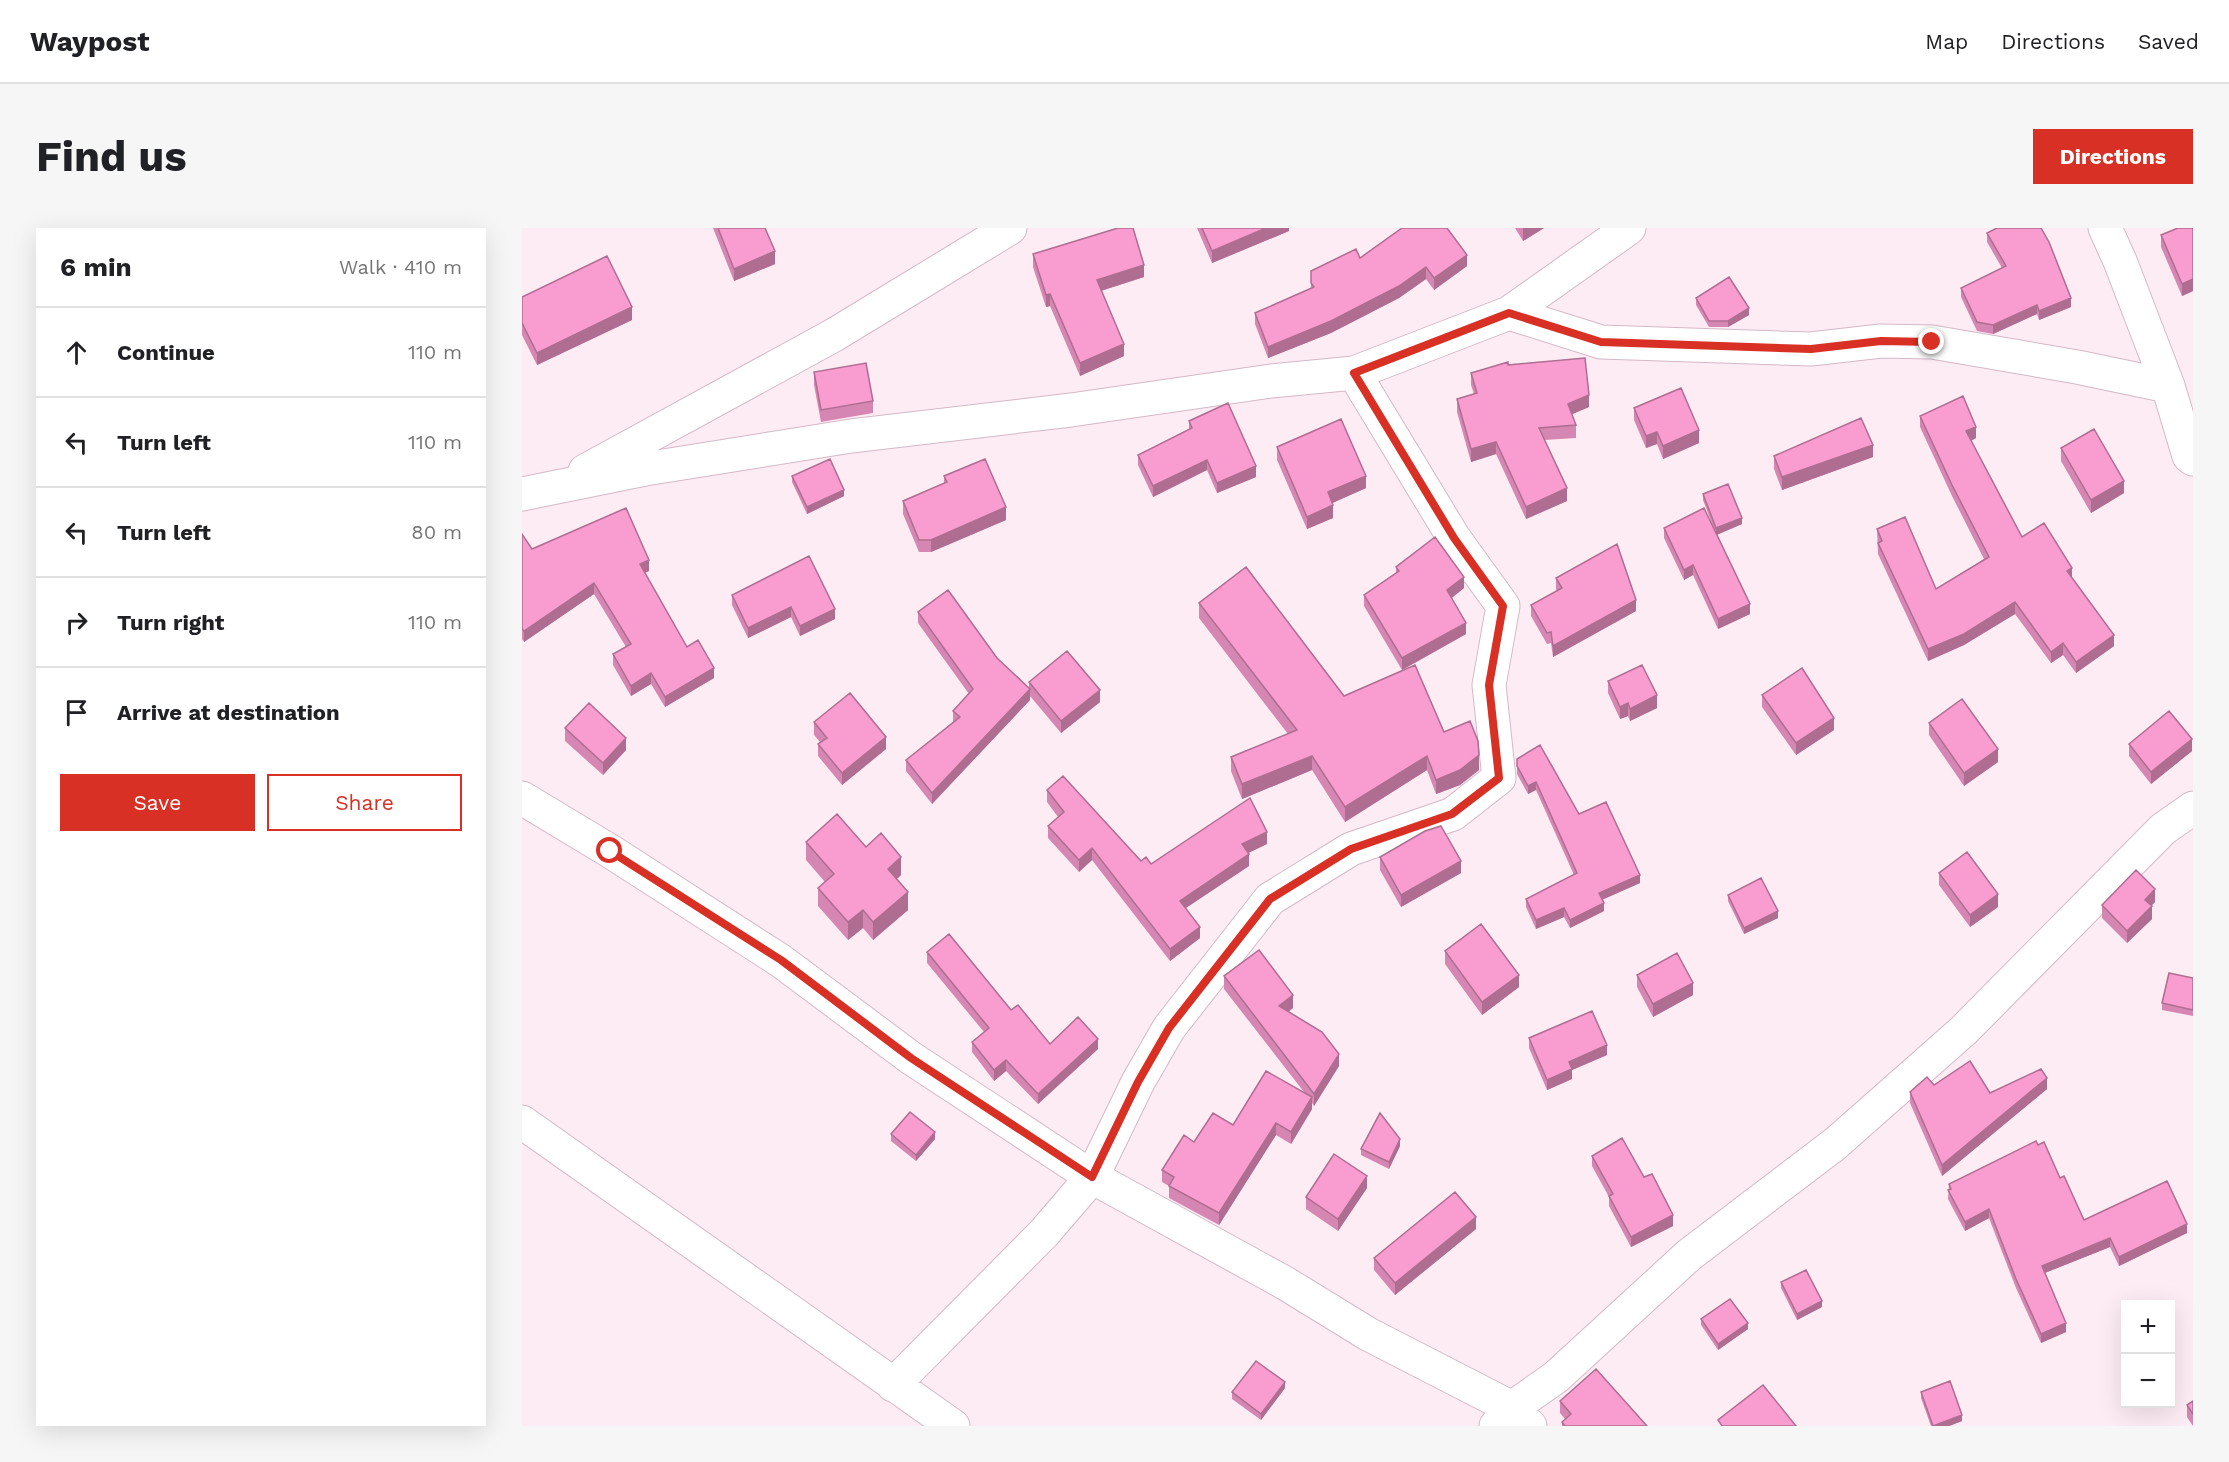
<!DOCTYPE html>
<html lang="en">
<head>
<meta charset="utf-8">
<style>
	:root { --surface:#fff; --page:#f6f6f6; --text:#202124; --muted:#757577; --line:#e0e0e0; --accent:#d93025 }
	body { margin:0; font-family:"Work Sans",sans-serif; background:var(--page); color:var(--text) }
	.controls { position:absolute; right:18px; bottom:18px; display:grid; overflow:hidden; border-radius:0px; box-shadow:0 6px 24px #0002 }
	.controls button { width:54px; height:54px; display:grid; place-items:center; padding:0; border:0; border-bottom:2px solid var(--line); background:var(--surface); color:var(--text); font:30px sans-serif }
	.stop { position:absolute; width:18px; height:18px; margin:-14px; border:4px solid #d93025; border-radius:50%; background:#fff }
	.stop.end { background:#d93025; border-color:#fff; box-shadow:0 2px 6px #0008 }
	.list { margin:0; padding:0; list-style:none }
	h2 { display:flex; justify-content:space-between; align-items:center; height:78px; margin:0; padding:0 24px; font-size:26px }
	h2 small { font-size:20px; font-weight:400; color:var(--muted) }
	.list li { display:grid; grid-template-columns:39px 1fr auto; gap:18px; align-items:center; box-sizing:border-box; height:90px; padding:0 24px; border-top:2px solid var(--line) }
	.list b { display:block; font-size:22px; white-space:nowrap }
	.list em { font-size:20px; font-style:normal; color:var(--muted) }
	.actions { display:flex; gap:12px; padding:18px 24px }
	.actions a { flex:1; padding:14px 0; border:2px solid var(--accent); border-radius:0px; text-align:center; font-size:21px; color:var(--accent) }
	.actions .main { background:var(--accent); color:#fff }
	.icon { flex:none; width:33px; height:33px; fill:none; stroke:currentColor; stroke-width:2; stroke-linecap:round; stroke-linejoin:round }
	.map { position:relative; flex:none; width:1671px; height:1198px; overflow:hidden; border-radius:0px }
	header { display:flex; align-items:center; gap:36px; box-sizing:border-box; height:84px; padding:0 30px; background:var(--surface); border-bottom:2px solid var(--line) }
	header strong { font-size:28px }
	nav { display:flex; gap:33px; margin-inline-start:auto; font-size:21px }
	.intro { display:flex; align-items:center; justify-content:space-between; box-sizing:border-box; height:144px; padding:0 36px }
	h1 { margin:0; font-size:42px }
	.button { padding:15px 27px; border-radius:0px; background:var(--accent); color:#fff; font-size:21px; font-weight:700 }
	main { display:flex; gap:36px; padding:0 36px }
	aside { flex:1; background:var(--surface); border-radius:0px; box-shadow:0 6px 24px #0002 }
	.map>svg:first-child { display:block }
</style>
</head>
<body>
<header>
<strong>Waypost</strong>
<nav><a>Map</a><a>Directions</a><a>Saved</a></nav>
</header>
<div class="intro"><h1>Find us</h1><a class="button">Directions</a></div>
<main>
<aside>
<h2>6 min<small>Walk · 410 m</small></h2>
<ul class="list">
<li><svg class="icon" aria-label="ahead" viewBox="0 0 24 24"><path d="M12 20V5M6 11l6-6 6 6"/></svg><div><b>Continue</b></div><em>110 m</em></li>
<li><svg class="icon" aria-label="left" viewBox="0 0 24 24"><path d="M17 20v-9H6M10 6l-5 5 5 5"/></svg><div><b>Turn left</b></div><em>110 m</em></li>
<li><svg class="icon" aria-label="left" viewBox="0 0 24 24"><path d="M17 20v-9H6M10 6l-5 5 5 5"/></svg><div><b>Turn left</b></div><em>80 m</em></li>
<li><svg class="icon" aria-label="right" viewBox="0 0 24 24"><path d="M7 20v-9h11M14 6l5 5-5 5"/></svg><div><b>Turn right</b></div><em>110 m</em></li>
<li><svg class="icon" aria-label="arrive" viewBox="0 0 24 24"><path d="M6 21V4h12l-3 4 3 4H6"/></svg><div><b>Arrive at destination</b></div></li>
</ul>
<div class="actions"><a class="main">Save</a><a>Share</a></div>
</aside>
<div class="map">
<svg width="1671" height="1198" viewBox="0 0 1671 1198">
	<rect width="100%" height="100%" fill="#feecf5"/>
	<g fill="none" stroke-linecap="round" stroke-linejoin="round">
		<g stroke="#d4b8c6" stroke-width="35">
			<path id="minor" d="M1583,0l15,33 48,125 21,70 4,3
				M987,85l120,-85
				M63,243l249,-136 176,-107
				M0,266l123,-25 206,-33 220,-26 200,-29 83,-8 155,-60 92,29 210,7 70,-8 51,1 145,25 91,19
				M0,570l88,53 171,110 130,97 181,119 193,106 83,51 144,74 18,18
				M0,894l431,304
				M371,1157l151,-152 48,-56 46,-95 31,-54 101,-129 81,-50 102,-35 46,-36 -10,-93 14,-79 -49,-68 -100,-165
				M974,1198l16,-18 44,-31 133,-122 146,-111 128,-113 200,-202 30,-21"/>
		</g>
		<use href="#minor" stroke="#fff" stroke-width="33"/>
	</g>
	<path fill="#d686b2" d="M191,0h52l10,36 -41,17z
		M675,0h92v3l-77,32z
		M993,0h29l-21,13z
		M1671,0v63l-11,5 -21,-49v-12z
		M1465,5l84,74 -32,13 -2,-6 -44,20 -16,-3 -16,-34v-9l41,-20 -15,-26z
		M511,26l111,23 -43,14 23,65 -44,20 -30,-70 -4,1 -13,-40z
		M838,30l107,8 -33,24 -8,-11 -27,19 -68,35 -63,25 -13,-34v-11l56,-25v-17z
		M0,69l110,23 -95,45 -15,-30z
		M1174,70l53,17 -21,12h-19l-13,-22z
		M986,137l81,42 -17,7 4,11v13l-32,2 23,61 -41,18 -30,-65 -25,8 -14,-50v-13l17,-5 -3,-9v-12z
		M292,144l59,29v12l-52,9 -7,-37z
		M1112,180l65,35 -36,16 -6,-15 -11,4 -12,-28z
		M1398,188l56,22 -5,3 51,96 50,40 42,69 -38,27 -13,-18 -12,8 -36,-49 -51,31 -36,16 -50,-107 -1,-25 59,60 48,-30 -32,-63 -32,-69z
		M667,193l67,56 -39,16 -10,-23 -54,27 -15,-32v-10l51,-26z
		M755,219l89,41 -34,15 1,15 -26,11 -30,-69z
		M1539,220l63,45 -33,20 -30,-52z
		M1252,228l99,1 -91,33 -8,-21z
		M270,248l52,20 -37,18 -15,-32z
		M422,248l62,44 -75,32h-12l-16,-38v-13l41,-17z
		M1181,266l39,30 -25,11 33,79 -32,15 -25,-54 -9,5 -20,-42v-10l51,3 -12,-31z
		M0,306l10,15 117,22 -4,2 42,74 27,31 -49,29 -14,-23 -20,12 -18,-31v-11l13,-7 -32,-53 -70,48 -2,-3z
		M287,328l26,63 -35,17 -9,-19 -43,21 -16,-33v-10z
		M874,339l68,21 -12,10 14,36 -64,36 -38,-64v-11l32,-22z
		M1034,350l80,33 -83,46 -2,-14 -4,1 -16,-28v-11l26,-14 -1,-2z
		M677,375l145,93 100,36 35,38 -19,15 -24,9 -9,-24 -82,52 -33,-52 -70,29 -11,-28v-14l57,-23 -89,-116z
		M396,384l79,46 32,30v-6l71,20 -39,31 -31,-37v4l-98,104 -26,-33v-11l47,-38v-11l16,-17 -51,-71z
		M1086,453l49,27 -27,13 -2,-5 -8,3 -12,-26z
		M1240,467l72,35 -38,25 -34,-48z
		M292,494l72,27 -44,36 -24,-29v-12l2,-2 -6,-7z
		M1407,495l69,39 -34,24 -35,-51z
		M43,500l61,22 -23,25 -38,-34z
		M1607,516l63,7 -41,33 -22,-28z
		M995,531l62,55 61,69 -38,17 2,11 -34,17 -6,-11 -28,12 -10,-22v-8l48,-24 -38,-85 -8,4 -11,-20z
		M525,562l94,71 10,3 116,-20 -19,9 1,13 -64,42 15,30 -30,23 -78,-101 -13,12 -31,-34v-12l10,-9 -11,-15z
		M284,614l60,5 35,28 -4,4 11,31 -35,30 -10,-12 -15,12 -30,-34v-18l7,-6 -19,-22z
		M858,629l81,16 -60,34 -21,-37z
		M1417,645l59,34 -28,20 -31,-42z
		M1206,667l50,23 -34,16 -16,-33z
		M1633,674l-4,4 1,13 -25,24 -25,-25v-13z
		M923,723l74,36 -37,28 -37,-51z
		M405,724l84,58 39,34 48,5 -60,55 -32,-33 -12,10 -22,-29v-10l12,-10 -57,-69z
		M1115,747l56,20 -40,22 -16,-30z
		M702,748l69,32 -5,4 51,54 -25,40 -2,-3v6l-21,35 -15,-9 -57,90 -50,-27v-12l-7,-4v-12l32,-28 39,-17 71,-33 -80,-103z
		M1671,750v38l-31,-6v-7z
		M1007,810l78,17 -35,15v9l-25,11 -18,-42z
		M1412,857l56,8 57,-4 -105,87 -32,-73v-11z
		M369,906l44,5 -19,22 -25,-20z
		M878,918l-11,23 -28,-14v-6z
		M1070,928l81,70 -42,21 -22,-41v-9l-17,-31z
		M1538,950l24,42 103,13 -68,33 -9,-19 -65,26 21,59 -25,11 -25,-55 -27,-70 -24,13 -17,-32 1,-15z
		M845,960l-29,43 -32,-22v-12z
		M954,1001l-81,66 -21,-25v-12z
		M1259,1054l41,25 -25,13 -16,-32z
		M1179,1091l47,10 -30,21 -17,-25z
		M763,1160l-24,32 -29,-21v-7z
		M1399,1164l41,29 -13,5h-18l-10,-28z
		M1038,1173l87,25h-85v-4l3,-3 -5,-6z
		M1671,1173v25l-6,-9v-12z"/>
	<path fill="#ae6d91" d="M744,0h23v3l-77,32v-12z
		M1001,0h21l-21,13z
		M253,23v13l-41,17v-12z
		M945,27v11l-33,24v-12z
		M622,37v12l-47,15v-12z
		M904,39v12l-27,19 -68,35 -63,25v-11z
		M1671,51v12l-11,5v-12z
		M528,66v12l-4,1v-12z
		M1549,70v9l-32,13v-9z
		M1515,77v9l-44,20v-9z
		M110,79v13l-95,45v-12z
		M1227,80v7l-21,12v-6z
		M602,116v12l-44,20v-13z
		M1067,167v12l-21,9v-12z
		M1454,199v11l-10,5v-12z
		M1177,202v13l-36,16v-13z
		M1135,204v12l-11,4v-12z
		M974,214v12l-25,8v-13z
		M1351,217v12l-91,33v-13z
		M685,232v10l-54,27v-11z
		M734,238v11l-39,16v-10z
		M844,248v12l-38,17v-13z
		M1602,253v12l-33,20v-13z
		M1045,260v13l-41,18v-12z
		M322,262v6l-37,18v-7z
		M811,277v13l-26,11v-12z
		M484,279v13l-75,32v-12z
		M1220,290v6l-26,11v-7z
		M127,332v11l-9,4v-11z
		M1171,337v10l-9,5v-10z
		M1550,340v12l-5,-9z
		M942,349v11l-17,13v-11z
		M72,355v11l-70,48v-11z
		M1114,372v11l-83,46v-11z
		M1493,374v12l-51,31 -36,16v-12z
		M1228,376v10l-32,15v-10z
		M269,379v10l-43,21v-10z
		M313,381v10l-35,17v-10z
		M944,395v11l-64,36v-12z
		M1592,407v11l-38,27v-11z
		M1541,415v12l-12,8v-11z
		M192,440v10l-49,29v-10z
		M129,445v11l-20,12v-10z
		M508,461v11l-98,104v-11z
		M578,462v12l-39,31v-12z
		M1135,467v13l-27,13v-12z
		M1106,475v13l-8,3v-12z
		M1312,490v12l-38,25v-12z
		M364,509v12l-44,36v-12z
		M104,510v12l-23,25v-12z
		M1670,511v12l-41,33v-12z
		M1476,521v13l-34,24v-13z
		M957,527v15l-19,15 -24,9v-14z
		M790,528v14l-70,29v-15z
		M905,528v14l-82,52v-15z
		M1014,554v8l-8,4v-8z
		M745,604v12l-25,12v-12z
		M570,620v12l-13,12v-12z
		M727,626v12l-69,46v-11z
		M379,629v18l-13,12v-18z
		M939,633v12l-60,34v-12z
		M1118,647v8l-41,18v-8z
		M1633,661v13l-10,10v-12z
		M386,664v18l-35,30v-18z
		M1476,666v13l-28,20v-12z
		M1082,675v8l-34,17v-8z
		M1630,678v13l-25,24v-12z
		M1042,680v9l-28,12v-9z
		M341,682v18l-15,12v-18z
		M1256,683v7l-34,16v-6z
		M678,699v11l-30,23v-12z
		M997,747v12l-37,28v-13z
		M1171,755v12l-40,22v-13z
		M771,767v13l-14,11v-13z
		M576,811v10l-60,55v-10z
		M1085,817v10l-35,15v9l-25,11v-10l22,-18z
		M817,826v12l-25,40v-12z
		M484,832v11l-12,10v-11z
		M1525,850v11l-105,87v-11z
		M790,869v12l-21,35v-12z
		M754,895v12l-57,90v-12z
		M413,904v7l-19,22v-6z
		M878,911v7l-11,23v-7z
		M845,948v12l-29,43v-12z
		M1467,981v9l-24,13v-9z
		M1151,987v11l-42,21v-10z
		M954,989v12l-81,66v-12z
		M1665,996v9l-68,33v-9z
		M1588,1010v9l-68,27v-8z
		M1300,1073v6l-25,13v-6z
		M1226,1095v6l-30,21v-6z
		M1544,1095v9l-25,11v-9z
		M763,1154v6l-24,32v-6z
		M1440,1187v6l-13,5h-16z"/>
	<path fill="#f99ccf" stroke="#ae6d91" stroke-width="1.5" d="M196,0h47l10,23 -41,18z
		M596,0h15l11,37 -47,15 27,64 -44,19 -30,-69 -4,1 -13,-41z
		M680,0h64l-54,23z
		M880,0h45l20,27 -33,23 -8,-11 -27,19 -68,35 -63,26 -13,-34 59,-26 -3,-4v-12l45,-22 4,9z
		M1475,0h44l8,14 22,56 -32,13 -2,-6 -44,20 -16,-3 -16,-34 45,-22 -19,-33z
		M1656,0h15v51l-11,5 -21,-49z
		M85,28l25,51 -95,46 -15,-30v-26z
		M1207,49l20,31 -21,13h-19l-13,-23z
		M1063,130l4,37 -21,9 8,21 -37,3 28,60 -41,19 -30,-65 -25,7 -14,-50 20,-6 -6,-20 37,-11v3z
		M344,135l7,38 -52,9 -7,-38z
		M1159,160l18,42 -36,16 -6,-14 -11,4 -12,-28z
		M1441,168l13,31 -10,4 56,106 22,-14 28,45 -5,3 47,64 -38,27 -13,-19 -12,9 -36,-50 -51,32 -36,15 -50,-106 4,-2 -5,-12 28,-12 31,72 53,-32 -37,-72 -32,-69z
		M706,175l28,63 -39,17 -10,-23 -54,26 -15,-31 54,-27 -3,-7z
		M1339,190l12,27 -91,32 -8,-21z
		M819,191l25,57 -38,16 5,13 -26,12 -30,-70z
		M1572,201l30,52 -33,19 -30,-52z
		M308,231l14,31 -37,17 -15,-31z
		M463,231l21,48 -75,33h-12l-16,-39 44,-19 -3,-6z
		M1206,256l14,34 -26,10 -13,-34z
		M104,280l23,52 -9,4 47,83 11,-7 16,28 -49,29 -14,-24 -20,13 -18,-32 18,-10 -37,-61 -70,48 -2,-2v-95l10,15z
		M1182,280l46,96 -32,15 -25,-54 -9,5 -20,-42z
		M913,309l29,40 -17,13 19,33 -64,35 -38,-63 35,-24 -3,-4z
		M1095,316l19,56 -83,46 -2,-14 -4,1 -16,-28 31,-17 -6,-10z
		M287,328l26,53 -35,17 -9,-19 -43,21 -16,-33z
		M724,339l98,129 71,-31 29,67 26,-11 8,20 1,14 -19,15 -24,10 -9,-24 -82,51 -33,-51 -70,28 -11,-27 66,-27 -98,-127z
		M426,362l49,68 33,31 -98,104 -26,-33 54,-43 -7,-6 20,-22 -55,-77z
		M545,423l33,39 -39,31 -32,-39z
		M1120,437l15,30 -27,14 -2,-6 -8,4 -12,-26z
		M1280,440l32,50 -38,25 -34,-48z
		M328,465l36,44 -44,36 -24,-29 9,-6 -13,-16z
		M1440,471l36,50 -34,24 -35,-50z
		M67,475l37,35 -23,25 -38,-35z
		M1647,483l23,28 -41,33 -22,-28z
		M1018,517l39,69 27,-12 34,73 -41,18 5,10 -34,17 -6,-12 -28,12 -10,-21 51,-26 -41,-91 -8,4 -11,-20v-7z
		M541,548l78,85 5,-4 5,7 99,-66 17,34 -25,12 7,10 -69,47 20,26 -30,22 -78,-101 -13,12 -31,-34 16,-14 -17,-22z
		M315,586l29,33 15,-14 20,24 -13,12 20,23 -35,30 -10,-12 -15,12 -30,-34 16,-14 -28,-32z
		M919,598l20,35 -60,34 -21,-38 45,-26z
		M1445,624l31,42 -28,21 -31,-42z
		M1614,642l19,19 -10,11 7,6 -25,25 -25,-26z
		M1239,650l17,33 -34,17 -16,-33z
		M959,696l38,51 -37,27 -37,-51z
		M427,706l62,76 7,-5 32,39 28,-27 20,22 -60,55 -32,-34 -12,10 -22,-28 17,-14 -62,-76z
		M737,722l34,45 -14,11 43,26 17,22 -25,40 -90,-118z
		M1155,725l16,30 -40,21 -16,-29z
		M1647,745l24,5v32l-31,-7z
		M1070,783l15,34 -38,17 3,7 -25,11 -18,-42z
		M1448,833l20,32 51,-24 6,9 -105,87 -32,-73 17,-15 7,8z
		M744,843l46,26 -21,35 -15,-9 -57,90 -50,-27 5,-9 -12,-7 22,-35 10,7 19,-29 20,12z
		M388,884l25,20 -19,23 -25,-21z
		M858,885l20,26 -11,23 -28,-13z
		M1100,910l22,39 8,-3 21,41 -42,22 -22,-41 4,-2 -21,-38z
		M1514,913l2,4 6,-3 16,36 4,-2 20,44 83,-39 20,43 -68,33 -9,-19 -68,28 24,57 -25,11 -25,-55 -27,-70 -24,13 -17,-32 3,-1 -2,-5z
		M812,926l33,22 -29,43 -32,-22z
		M933,964l21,25 -81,66 -21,-25z
		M1284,1042l16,31 -25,13 -16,-32z
		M1208,1071l18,24 -30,21 -17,-25z
		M734,1133l29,21 -24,32 -29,-22z
		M1074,1141l51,57h-82l-3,-4 9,-8 -11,-13z
		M1428,1153l12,34 -29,11 -12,-34z
		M1241,1157l33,41h-74l-4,-6z
		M1671,1173v13l-6,-9z"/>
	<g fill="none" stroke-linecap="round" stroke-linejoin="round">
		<path stroke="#d93025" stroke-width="8" d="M88,623l171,109 130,98 181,119 46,-95 31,-54 101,-129 81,-50 101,-35 47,-36 -10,-93 14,-79 -49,-68 -100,-165 155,-60 92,29 210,7 70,-8 51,1"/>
	</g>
</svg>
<div class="controls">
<button>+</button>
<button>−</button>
</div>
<div class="stop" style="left:88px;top:623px"></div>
<div class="stop end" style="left:1410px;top:114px"></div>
</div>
</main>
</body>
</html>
